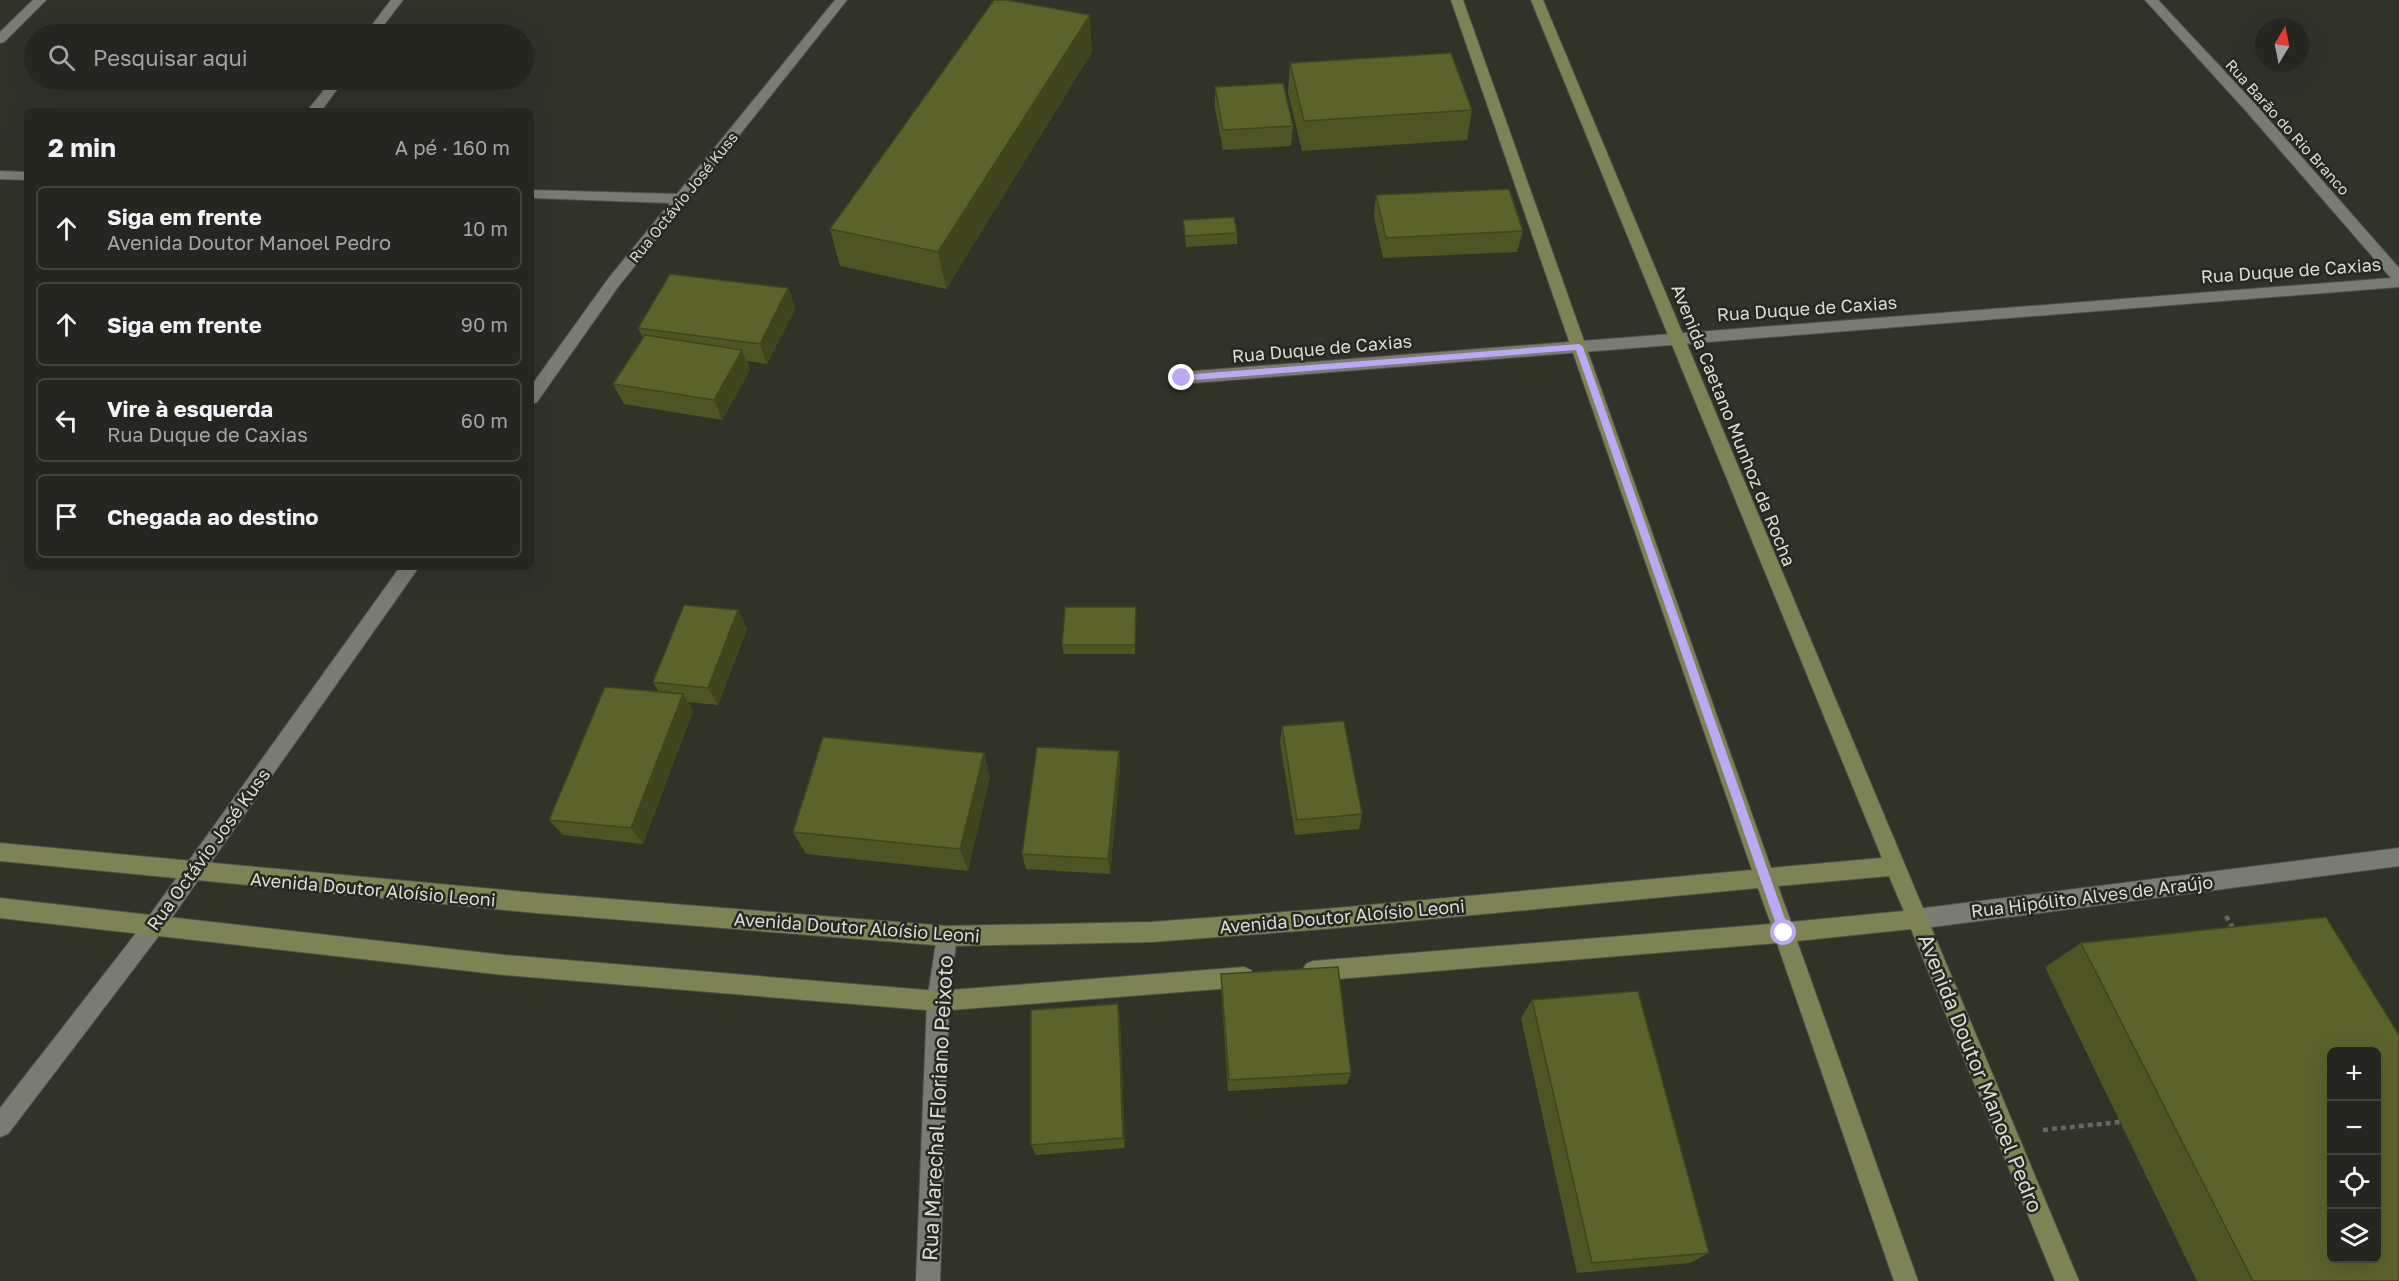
<!DOCTYPE html>
<html lang="pt">
<head>
<meta charset="utf-8">
<style>
	:root { --surface:#25261f; --page:#31322c; --text:#f1f3f6; --muted:#a3a5a4; --line:#42433d }
	body { margin:0; font-family:"Golos Text",sans-serif; background:var(--page); color:var(--text) }
	.controls { position:absolute; right:18px; bottom:18px; display:grid; overflow:hidden; border-radius:9px; box-shadow:0 6px 24px #0002 }
	.controls button { width:54px; height:54px; display:grid; place-items:center; padding:0; border:0; border-bottom:2px solid var(--line); background:var(--surface); color:var(--text); font:30px sans-serif }
	.compass { position:absolute; left:2255px; top:18px; width:54px; height:54px; border-radius:50%; background:var(--surface); box-shadow:0 6px 24px #0002; rotate:10deg }
	.stop { position:absolute; width:18px; height:18px; margin:-14px; border:4px solid #bca9f5; border-radius:50%; background:#fff }
	.stop.end { background:#bca9f5; border-color:#fff; box-shadow:0 2px 6px #0008 }
	.list { margin:0; padding:0; list-style:none }
	h2 { display:flex; justify-content:space-between; align-items:center; height:78px; margin:0; padding:0 24px; font-size:26px }
	h2 small { font-size:20px; font-weight:400; color:var(--muted) }
	.list li { display:grid; grid-template-columns:39px 1fr auto; gap:18px; align-items:center; box-sizing:border-box; height:84px; margin:0 12px 12px; padding:0 12px; border:2px solid var(--line); border-radius:9px }
	.list b { display:block; font-size:22px; white-space:nowrap }
	.list p { margin:0; font-size:20px; white-space:nowrap; color:var(--muted) }
	.list em { font-size:20px; font-style:normal; color:var(--muted) }
	.icon { flex:none; width:33px; height:33px; fill:none; stroke:currentColor; stroke-width:2; stroke-linecap:round; stroke-linejoin:round }
	.map { position:relative; flex:none; width:2399px; height:1281px; overflow:hidden }
	.search { position:absolute; background:var(--surface); box-shadow:0 6px 24px #0002; left:24px; top:24px; width:510px; height:66px; display:flex; align-items:center; gap:15px; box-sizing:border-box; padding:0 21px; border-radius:33px; color:var(--muted); font-size:22px }
	.panel { position:absolute; background:var(--surface); box-shadow:0 6px 24px #0002; left:24px; top:108px; width:510px; height:462px; border-radius:9px }
	.map>svg:first-child { display:block }
</style>
</head>
<body>
<div class="map">
<svg width="2399" height="1281" viewBox="0 0 2399 1281">
	<rect width="100%" height="100%" fill="#313329"/>
	<g fill="none" stroke-linecap="round" stroke-linejoin="round">
		<g stroke="#4f5149" stroke-width="2">
			<path id="minor" d="M33,0h13l-42,42 -4,1v-11z
				M391,0h12l-26,34h-12z
				M835,0h12l-229,287 -81,115 -6,2v-18l77,-107 62,-76 -139,-5v-8l146,4z
				M2145,0h13l98,105 143,163v19l-1217,97 -8,-6 8,-6 1209,-94 -145,-167z
				M332,80h12l-23,31h-14z
				M0,171l27,1v8l-27,-1z
				M400,567h19l-258,366 -153,201 -8,3v-29l147,-189z
				M947,926l7,3 3,7 -8,65 -9,280h-24l11,-280 10,-65 3,-7z"/>
		</g>
		<g stroke="#4f5149" stroke-width="2">
			<path id="tertiary" d="M2399,848v18l-482,63 -7,-3 -3,-7 3,-7 7,-3z"/>
		</g>
		<g stroke="#4f5149" stroke-width="2">
			<path id="secondary" d="M1451,0h12l308,868 111,-10 -351,-858h12l536,1281h-24l-144,-352 -114,12 121,340h-24l-117,-338 -464,38 -7,-3 -4,-7 4,-7 7,-3 458,-37 -13,-36 -433,41 -174,13 -204,4 -411,-33 -536,-52v-18l536,50 411,33 204,-4 174,-13 427,-39zM1889,876l15,35 -113,11 -13,-36z
				M0,898l504,57 434,36 306,-24 7,3 4,7 -4,7 -7,3 -306,24 -434,-36 -504,-57z"/>
		</g>
		<path stroke="#66685f" stroke-width="4.5" stroke-dasharray="5 4" stroke-linecap="butt" d="M2226,916l8,14
			M2043,1130l77,-8"/>
		<use href="#minor" fill="#7a7c71" fill-rule="evenodd"/>
		<use href="#tertiary" fill="#7a7c71" fill-rule="evenodd"/>
		<use href="#secondary" fill="#7e8355" fill-rule="evenodd"/>
	</g>
	<path fill="#4e5424" d="M1092,52l-146,237 -106,-23 -10,-37z
		M1290,63l182,47 -5,30 -165,11 -14,-58z
		M1215,87l78,39 -2,20 -68,4 -8,-42z
		M1376,195l147,36 -6,21 -134,6 -9,-42z
		M1183,220l54,13v11l-51,3z
		M788,288l7,21 -28,55 -20,-3 3,9 -28,50 -98,-16 -11,-20 30,-46 -5,-10z
		M738,610l9,19 -29,76 -30,-3 5,9 -50,133 -80,-9 -14,-15 110,-128 -6,-10z
		M1136,616l-1,38h-71l-2,-9z
		M1282,726l80,88 -3,15 -64,6 -15,-92z
		M1119,751l1,16 -10,107 -84,-5 -4,-15z
		M990,776l-22,95 -162,-17 -13,-22z
		M2081,943l318,338h-202l-152,-314z
		M1221,974l130,99 -4,11 -119,7 -7,-104z
		M1532,1000l177,253 -19,10 -113,10 -56,-255z
		M1120,1017l5,131 -89,7 -5,-10z"/>
	<path fill="#40451d" d="M1090,15l2,37 -146,237 -8,-37z
		M788,288l7,21 -28,55 -7,-20z
		M742,350l8,20 -28,50 -8,-20z
		M738,610l9,19 -29,76 -10,-17z
		M683,694l10,17 -50,133 -12,-16z
		M1119,751l1,16 -10,107 -2,-15z
		M984,753l6,23 -22,95 -8,-22z
		M1118,1004l2,13 5,131 -2,-10z"/>
	<path fill="#5b622a" stroke="#40451d" stroke-width="1.5" fill-rule="evenodd" d="M994,0h12l84,15 -152,237 -108,-23z
		M1451,53l21,57 -168,11 -14,-58z
		M1283,83l10,43 -70,4 -8,-43z
		M1509,189l14,42 -137,7 -10,-43z
		M1234,217l3,16 -52,3 -2,-16z
		M670,274l118,14 -28,56 -122,-16z
		M645,335l97,15 -28,50 -101,-16z
		M684,605l54,5 -30,78 -55,-6z
		M1065,607h71l-1,38h-73z
		M605,687l78,7 -52,134 -82,-8z
		M1344,721l18,93 -65,6 -15,-94z
		M823,737l161,16 -24,96 -167,-17z
		M1037,747l82,4 -11,108 -86,-5z
		M2326,917l73,118v246h-146l-172,-338zM2331,1052h45v206h-45z
		M1338,967l13,106 -122,7 -8,-106z
		M1638,991l71,262 -117,10 -60,-263z
		M1118,1004l5,134 -92,7v-135z"/>
	<path fill="#bca9f5" d="M1579,344l4,3 207,586 -6,6 -5,-6 -203,-583 -394,31 -5,-3 5,-3z"/>
	<g text-anchor="middle" dominant-baseline="central" stroke-width="5" stroke-linejoin="round" paint-order="stroke">
		<g font-size="15" fill="#dadbd5" stroke="#272920">
			<text transform="translate(2288 127) rotate(48)">Rua Barão do Rio Branco</text>
			<text transform="translate(683 197) rotate(-51)">Rua Octávio José Kuss</text>
		</g>
		<g font-size="18" fill="#dadbd5" stroke="#272920">
			<text transform="translate(2291 270) rotate(-4)">Rua Duque de Caxias</text>
			<text transform="translate(1807 308) rotate(-4)">Rua Duque de Caxias</text>
			<text transform="translate(1322 348) rotate(-5)">Rua Duque de Caxias</text>
			<text transform="translate(1734 425) rotate(68)">Avenida Caetano Munhoz da Rocha</text>
			<text transform="translate(208 849) rotate(-54)">Rua Octávio José Kuss</text>
			<text transform="translate(373 889) rotate(5)">Avenida Doutor Aloísio Leoni</text>
			<text transform="translate(2092 896) rotate(-7)">Rua Hipólito Alves de Araújo</text>
			<text transform="translate(1342 916) rotate(-5)">Avenida Doutor Aloísio Leoni</text>
			<text transform="translate(857 927) rotate(4)">Avenida Doutor Aloísio Leoni</text>
		</g>
		<g font-size="21" fill="#dadbd5" stroke="#272920">
			<text transform="translate(1981 1073) rotate(68)">Avenida Doutor Manoel Pedro</text>
			<text transform="translate(937 1108) rotate(-87)">Rua Marechal Floriano Peixoto</text>
		</g>
	</g>
</svg>
<div class="controls">
<button>+</button>
<button>−</button>
<button><svg class="icon" aria-label="locate" viewBox="0 0 24 24"><circle cx="12" cy="12" r="6"/><path d="M12 2v4M12 18v4M2 12h4M18 12h4"/></svg></button>
<button><svg class="icon" aria-label="layers" viewBox="0 0 24 24"><path d="M12 4l9 5-9 5-9-5zM3 14l9 5 9-5"/></svg></button>
</div>
<svg class="compass" viewBox="-18 -18 36 36"><path d="M0-13l5 13h-10z" fill="#e53935"/><path d="M0 13l5-13h-10z" fill="#a3a5a4"/></svg>
<div class="stop" style="left:1784px;top:933px"></div>
<div class="stop end" style="left:1182px;top:378px"></div>
<div class="search"><svg class="icon" aria-label="search" viewBox="0 0 24 24"><circle cx="10" cy="10" r="6"/><path d="M15 15l6 6"/></svg>Pesquisar aqui</div>
<section class="panel">
<h2>2 min<small>A pé · 160 m</small></h2>
<ul class="list">
<li><svg class="icon" aria-label="ahead" viewBox="0 0 24 24"><path d="M12 20V5M6 11l6-6 6 6"/></svg><div><b>Siga em frente</b><p>Avenida Doutor Manoel Pedro</p></div><em>10 m</em></li>
<li><svg class="icon" aria-label="ahead" viewBox="0 0 24 24"><path d="M12 20V5M6 11l6-6 6 6"/></svg><div><b>Siga em frente</b></div><em>90 m</em></li>
<li><svg class="icon" aria-label="left" viewBox="0 0 24 24"><path d="M17 20v-9H6M10 6l-5 5 5 5"/></svg><div><b>Vire à esquerda</b><p>Rua Duque de Caxias</p></div><em>60 m</em></li>
<li><svg class="icon" aria-label="arrive" viewBox="0 0 24 24"><path d="M6 21V4h12l-3 4 3 4H6"/></svg><div><b>Chegada ao destino</b></div></li>
</ul>
</section>
</div>
</body>
</html>
